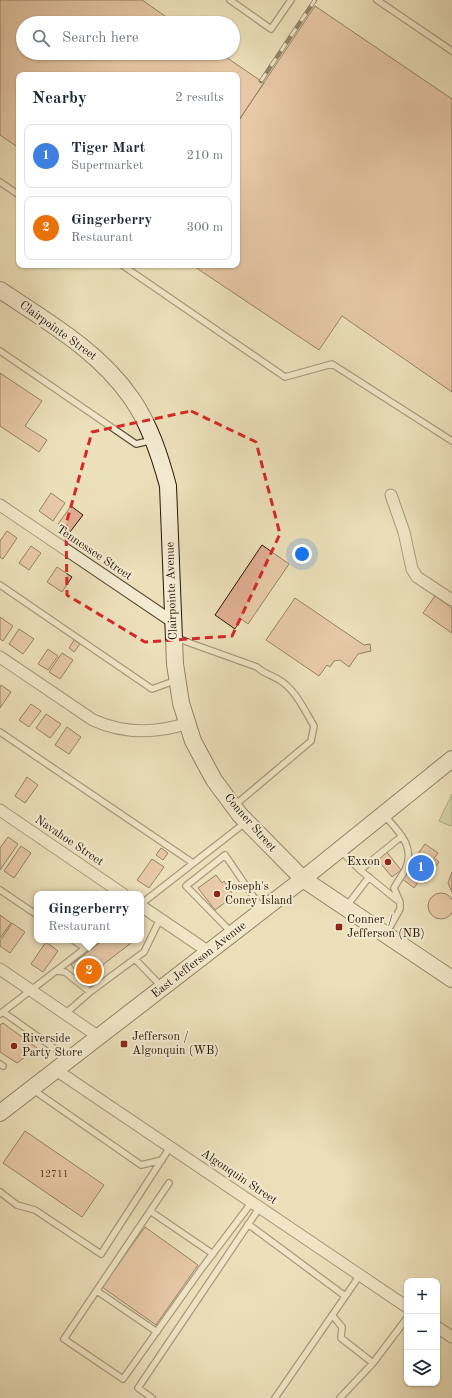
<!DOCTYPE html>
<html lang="en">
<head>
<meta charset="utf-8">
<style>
	:root { --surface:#fff; --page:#f6f6f7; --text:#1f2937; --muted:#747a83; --line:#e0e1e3; --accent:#8f2418 }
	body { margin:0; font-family:"Old Standard TT",serif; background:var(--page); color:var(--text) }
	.controls { position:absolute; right:12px; bottom:12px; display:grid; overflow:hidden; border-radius:8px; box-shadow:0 1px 3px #0004 }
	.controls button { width:36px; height:36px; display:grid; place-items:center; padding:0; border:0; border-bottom:1px solid var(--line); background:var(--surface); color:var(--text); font:20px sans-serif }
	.you { position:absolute; left:302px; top:554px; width:14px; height:14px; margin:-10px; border:3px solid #fff; border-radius:50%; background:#1a73e8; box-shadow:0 0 0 6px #1a73e833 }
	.badge { display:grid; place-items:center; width:26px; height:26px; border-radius:50%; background:var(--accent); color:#fff; font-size:13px; font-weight:700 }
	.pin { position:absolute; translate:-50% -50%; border:2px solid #fff; box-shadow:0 1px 4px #0006 }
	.popup { position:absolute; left:34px; top:891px; width:110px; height:52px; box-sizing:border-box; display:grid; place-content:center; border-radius:8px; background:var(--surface); filter:drop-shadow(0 1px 3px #0005); font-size:13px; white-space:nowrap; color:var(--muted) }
	.popup b { font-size:15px; color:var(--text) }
	.popup::after { content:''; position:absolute; left:50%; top:100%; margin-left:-8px; border:8px solid transparent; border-top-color:var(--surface) }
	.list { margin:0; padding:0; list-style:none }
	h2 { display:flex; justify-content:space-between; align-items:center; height:52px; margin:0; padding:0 16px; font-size:17px }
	h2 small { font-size:13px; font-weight:400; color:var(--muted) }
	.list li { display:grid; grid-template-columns:26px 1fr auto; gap:12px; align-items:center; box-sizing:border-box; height:64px; margin:0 8px 8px; padding:0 8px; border:1px solid var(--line); border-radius:8px }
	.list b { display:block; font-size:15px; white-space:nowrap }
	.list p { margin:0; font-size:13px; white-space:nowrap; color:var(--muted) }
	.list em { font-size:13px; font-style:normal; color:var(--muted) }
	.icon { flex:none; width:22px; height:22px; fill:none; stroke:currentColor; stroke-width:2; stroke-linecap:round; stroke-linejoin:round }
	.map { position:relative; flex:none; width:452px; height:1398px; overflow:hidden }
	.search { position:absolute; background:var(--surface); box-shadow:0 1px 3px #0004; left:16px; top:16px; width:224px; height:44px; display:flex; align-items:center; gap:10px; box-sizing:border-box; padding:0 14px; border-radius:22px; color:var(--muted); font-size:15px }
	.panel { position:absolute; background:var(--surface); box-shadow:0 1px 3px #0004; left:16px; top:72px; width:224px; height:196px; border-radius:8px }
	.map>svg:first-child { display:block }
</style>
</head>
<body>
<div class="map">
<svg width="452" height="1398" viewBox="0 0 452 1398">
	<rect width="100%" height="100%" fill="#ece0ba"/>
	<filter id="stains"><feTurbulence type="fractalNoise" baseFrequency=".005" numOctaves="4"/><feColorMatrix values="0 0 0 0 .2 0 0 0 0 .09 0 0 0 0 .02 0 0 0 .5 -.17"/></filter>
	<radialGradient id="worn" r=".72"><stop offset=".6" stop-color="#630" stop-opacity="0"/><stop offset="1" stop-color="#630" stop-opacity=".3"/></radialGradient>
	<path fill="#b3c393" stroke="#6c6c4c" d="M452,794v31l-2,1 -11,-5z"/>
	<path fill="#e0ad91" stroke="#261504" d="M0,0h142l33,23h-152v30h197l44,30 -27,40v-48h-218v73l-19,-13z
		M315,6l137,93v293l-110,-76 -23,34 -127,-85h45v-142z
		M0,373l42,28 -17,25 22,14 -8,12 -39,-26z
		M51,493l14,10 -12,18 -14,-10z
		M71,506l12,9 -13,17 -12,-8z
		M7,531l10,7 -14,21 -3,-2v-16z
		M262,545l27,19 -41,60 -7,-5 -6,10 -20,-14z
		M31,546l10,7 -12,17 -10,-7z
		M57,567l15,10 -10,15 -15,-10z
		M435,596l17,12v25l-29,-20z
		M295,598l69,47 6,-1 1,7 -13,3 -9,13 -9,-7 -6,1 -4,6 -3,-2 -8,11 -53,-36z
		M0,617l13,9 -10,15 -3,-2z
		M19,629l15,10 -11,15 -14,-10z
		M74,640l6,4 -6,8 -5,-4z
		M48,649l10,7 -10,14 -10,-6z
		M62,653l11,7 -13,19 -11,-7z
		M1,685l10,7 -11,16v-21z
		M31,704l10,7 -12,16 -10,-7z
		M46,714l15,10 -11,14 -14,-10z
		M67,727l14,10 -12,17 -14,-9z
		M27,777l11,8 -13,18 -10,-7z
		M8,837l10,7 -18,26v-22z
		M425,844l13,9 -4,5 5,4 -12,16 -4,-3 -9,13 -13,-10z
		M21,846l10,7 -17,25 -10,-7z
		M161,848l7,5 -5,7 -7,-5z
		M385,850l16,20 -9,7 -16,-19z
		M152,859l12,8 -15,21 -12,-8z
		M452,872v20l-4,-9z
		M216,875l6,8 2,-2 10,15 -19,14 -17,-22z
		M428 906a13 13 0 1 1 26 0a13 13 0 1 1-26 0Z
		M0,915l11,8 -11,15z
		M12,923l13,9 -15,21 -10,-7v-5z
		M103,940h32l-52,40 -12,-15z
		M46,942l12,9 -15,21 -12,-8z
		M3,1023l34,25 -20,15 -17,-11v-27z
		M25,1131l79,54 -22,32 -79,-54z
		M145,1227l53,38 -42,60 -54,-38z"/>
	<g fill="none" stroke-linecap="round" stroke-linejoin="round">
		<g stroke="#584832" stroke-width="8">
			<path id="lane" d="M230,0l41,29 20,-29
				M377,0l75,51
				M0,182l19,13
				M122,265l163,112 47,-13 120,77
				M0,351l136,93 17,-4
				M0,585l152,104 25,-9
				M176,638l81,29c7,7 15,8 24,14 15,10 24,30 33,45l-3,15 -76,64
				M0,732l193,131
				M385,816c14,16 31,31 20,54 -3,6 -8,12 -11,18l6,14v7l-14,25
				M340,850l20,20 42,-34
				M360,870l37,30
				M0,890l37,25
				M141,904l105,-82
				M346,907l23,-30
				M231,932l-45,-46 39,-31 37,54
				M73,940l12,8
				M135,959l26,27
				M56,971l9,1 25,20 54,-40 16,-33
				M3,1012l65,46
				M0,1014l96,-74
				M65,1014l25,-22
				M0,1064l3,2
				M32,1089l109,76 21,-5
				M169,1183l-105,156 59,40 79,-111 50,-66
				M0,1192l17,13 18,5 66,44 69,-107
				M150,1211l63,43
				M248,1224l97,72
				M97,1291l60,41
				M332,1315l10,12 -1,11 32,25 34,-45
				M152,1398l-14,-10 122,-181
				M275,1398l85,-123
				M340,1398l33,-35"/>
		</g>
		<g stroke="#584832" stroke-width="13">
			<path id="street" d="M391,495l13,37 8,37 5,8 35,23
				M0,505l173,117
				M0,657l93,63c31,14 62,14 95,3
				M0,810l123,84
				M141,906l68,46
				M0,969l99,68
				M56,1070l351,237
				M437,1327l15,10"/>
		</g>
		<g stroke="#261504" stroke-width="18">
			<path id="secondary" d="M0,290c48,32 99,61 132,109 18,26 28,57 36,87l7,178 6,39 12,38 21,39 26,35 63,64 149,100
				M0,1113l303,-234 149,-120"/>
		</g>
		<use href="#lane" stroke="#f3ebd2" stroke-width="5.5"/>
		<use href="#street" stroke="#f3ebd2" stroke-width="11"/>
		<use href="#secondary" stroke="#f3ebd2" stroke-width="16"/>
		<g stroke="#261504" stroke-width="4.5">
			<path id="rail" d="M261,81l54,-81"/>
		</g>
		<use href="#rail" stroke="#f3ebd2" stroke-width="3" stroke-dasharray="9" stroke-linecap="butt"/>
	</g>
	<path d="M0 0H452V1398H0ZM191,411l65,31 24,92 -48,102 -87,6 -78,-47 -1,-71 26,-92z" fill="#ece0ba" fill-opacity=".55" fill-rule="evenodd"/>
	<path fill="none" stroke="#d62828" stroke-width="3" stroke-dasharray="8 5" stroke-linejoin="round" d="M191,411l65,31 24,92 -48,102 -87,6 -78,-47 -1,-71 26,-92z"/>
	<g fill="#8f2418" stroke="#f3ebd2" stroke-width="1.5">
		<circle cx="388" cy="862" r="4"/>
		<circle cx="217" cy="894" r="4"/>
		<rect x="335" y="923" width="8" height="8" rx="2"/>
		<rect x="120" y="1040" width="8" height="8" rx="2"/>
		<circle cx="14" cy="1046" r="4"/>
	</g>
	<g text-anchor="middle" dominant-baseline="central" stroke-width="4" stroke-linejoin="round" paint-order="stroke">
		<g font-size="10" fill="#543b27">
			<text x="54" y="1174">12711</text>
		</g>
		<g font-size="12" fill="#261504" stroke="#f3ebd2">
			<text transform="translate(58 331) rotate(36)">Clairpointe Street</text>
			<text transform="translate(94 553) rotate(34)">Tennessee Street</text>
			<text transform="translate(172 591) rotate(-92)">Clairpointe Avenue</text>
			<text transform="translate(250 823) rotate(49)">Conner Street</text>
			<text transform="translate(69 841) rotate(34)">Navahoe Street</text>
			<text transform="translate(199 960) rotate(-38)">East Jefferson Avenue</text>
			<text transform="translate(239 1177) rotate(34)">Algonquin Street</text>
		</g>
		<g font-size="12" fill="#261504" stroke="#f3ebd2" text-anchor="start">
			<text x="380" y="862" text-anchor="end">Exxon</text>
			<text x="225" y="887">Joseph's<tspan x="225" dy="14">Coney Island</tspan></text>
			<text x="347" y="920">Conner /<tspan x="347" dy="14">Jefferson (NB)</tspan></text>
			<text x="132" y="1037">Jefferson /<tspan x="132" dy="14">Algonquin (WB)</tspan></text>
			<text x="22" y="1039">Riverside<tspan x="22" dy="14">Party Store</tspan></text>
		</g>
	</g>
	<rect width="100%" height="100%" filter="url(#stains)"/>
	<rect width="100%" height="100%" fill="url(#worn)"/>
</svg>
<div class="controls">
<button>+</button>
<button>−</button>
<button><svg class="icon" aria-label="layers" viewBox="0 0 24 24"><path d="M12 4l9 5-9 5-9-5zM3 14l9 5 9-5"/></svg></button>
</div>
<div class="you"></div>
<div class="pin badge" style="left:421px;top:868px;background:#3f7fe0">1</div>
<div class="pin badge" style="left:89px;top:971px;background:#e8710a">2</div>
<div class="popup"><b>Gingerberry</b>Restaurant</div>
<div class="search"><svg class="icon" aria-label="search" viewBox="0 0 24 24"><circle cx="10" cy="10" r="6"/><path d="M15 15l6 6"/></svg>Search here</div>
<section class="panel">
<h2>Nearby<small>2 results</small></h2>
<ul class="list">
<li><span class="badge" style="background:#3f7fe0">1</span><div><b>Tiger Mart</b><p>Supermarket</p></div><em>210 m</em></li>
<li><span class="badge" style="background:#e8710a">2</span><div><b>Gingerberry</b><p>Restaurant</p></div><em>300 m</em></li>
</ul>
</section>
</div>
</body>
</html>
